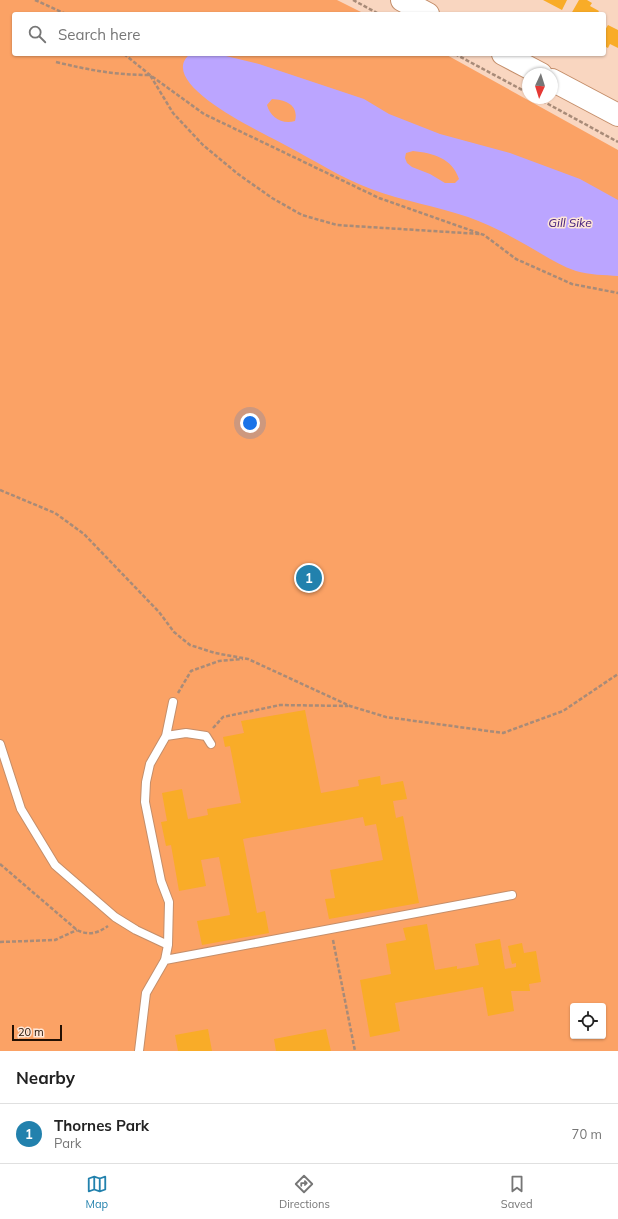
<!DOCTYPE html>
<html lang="en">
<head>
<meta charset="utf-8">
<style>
	:root { --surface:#fff; --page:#f2f2f2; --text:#222; --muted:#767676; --line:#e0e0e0; --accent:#2281ad }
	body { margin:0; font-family:Mulish,sans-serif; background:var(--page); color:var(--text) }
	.controls { position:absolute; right:12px; bottom:12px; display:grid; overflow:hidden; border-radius:4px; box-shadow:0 1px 3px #0004 }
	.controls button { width:36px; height:36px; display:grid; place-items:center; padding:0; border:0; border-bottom:1px solid var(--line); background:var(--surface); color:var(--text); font:20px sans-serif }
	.compass { position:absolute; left:522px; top:68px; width:36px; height:36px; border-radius:50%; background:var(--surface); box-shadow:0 1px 3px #0004; rotate:184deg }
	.scale { position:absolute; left:12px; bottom:10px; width:50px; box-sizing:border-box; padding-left:4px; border:2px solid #241003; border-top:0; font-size:11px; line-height:14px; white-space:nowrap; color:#241003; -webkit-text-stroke:3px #fee6d7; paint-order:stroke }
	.you { position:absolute; left:250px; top:423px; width:14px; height:14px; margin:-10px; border:3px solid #fff; border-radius:50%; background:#1a73e8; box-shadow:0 0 0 6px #1a73e833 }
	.badge { display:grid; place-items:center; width:26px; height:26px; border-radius:50%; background:var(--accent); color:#fff; font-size:13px; font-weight:700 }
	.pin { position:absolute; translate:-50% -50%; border:2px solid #fff; box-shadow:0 1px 4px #0006 }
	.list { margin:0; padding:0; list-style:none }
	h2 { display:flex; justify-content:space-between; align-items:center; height:52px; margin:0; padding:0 16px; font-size:17px }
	h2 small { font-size:13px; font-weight:400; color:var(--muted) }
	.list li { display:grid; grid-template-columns:26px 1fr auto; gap:12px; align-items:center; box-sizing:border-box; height:60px; padding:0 16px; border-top:1px solid var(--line) }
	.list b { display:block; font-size:15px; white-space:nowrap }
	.list p { margin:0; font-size:13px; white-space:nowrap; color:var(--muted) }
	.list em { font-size:13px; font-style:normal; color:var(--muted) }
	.icon { flex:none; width:22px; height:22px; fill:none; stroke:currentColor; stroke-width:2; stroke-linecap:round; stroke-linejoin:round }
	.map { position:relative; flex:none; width:618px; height:1051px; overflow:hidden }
	.search { position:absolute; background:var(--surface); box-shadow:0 1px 3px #0004; left:12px; right:12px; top:12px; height:44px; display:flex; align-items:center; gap:10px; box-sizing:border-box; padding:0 14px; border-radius:4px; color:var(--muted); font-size:15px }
	.sheet { height:112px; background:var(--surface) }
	nav { display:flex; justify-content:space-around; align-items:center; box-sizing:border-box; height:56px; border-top:1px solid var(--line); background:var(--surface); font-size:11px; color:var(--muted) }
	nav a { display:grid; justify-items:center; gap:2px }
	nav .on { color:var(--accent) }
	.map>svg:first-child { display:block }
</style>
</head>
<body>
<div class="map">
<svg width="618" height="1051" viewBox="0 0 618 1051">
	<rect width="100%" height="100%" fill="#f9d6c0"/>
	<path fill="#fba265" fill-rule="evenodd" d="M0,0h337l28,14h-351v40h431l173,96v901h-618zM573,1006h30v30h-30z"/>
	<path fill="#bba5ff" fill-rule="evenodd" d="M190,54l36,2 33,8 105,35 25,15 51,20 70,19 70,26 38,21v76c-13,-1 -29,-1 -42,-5 -18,-6 -32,-16 -48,-25 -19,-11 -40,-22 -60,-29 -32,-11 -65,-16 -97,-28 -30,-11 -57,-29 -86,-44 -19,-11 -131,-61 -95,-91zM272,99c14,1 27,6 23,22 -13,4 -25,-4 -28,-16zM413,151c20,2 39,7 46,28l-4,4h-10l-15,-9 -18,-7 -5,-4 -2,-5 1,-5z"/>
	<path fill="#f9ac28" d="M543,0h24l-5,10z
		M579,0h8l5,3 -2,3 9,5 -2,3h-26z
		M608,25l10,5v18l-8,-4 -2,4 -4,-2v-14z
		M305,710l16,83 38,-7 -1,-6 22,-4 1,9 22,-4 4,18 -14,2 3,17 7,-2 16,87 -90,16 -4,-20 10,-1 -5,-28 53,-10 -7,-36 -11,2 -2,-9 -120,22 14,74 8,-2 4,22 -67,12 -5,-24 33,-6 -11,-58 -18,3 5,26 -27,5 -8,-46 -5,1 -5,-24 6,-1 -5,-28 20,-4 6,30 20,-4 -1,-6 34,-6 -11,-57 -5,1 -2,-10 21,-4 -3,-12z
		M427,924l8,46 22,-4v3l22,-4 -4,-21 25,-5 5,30 11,-2v-4l-4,1 -4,-18 14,-3 2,10 12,-2 5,31 -12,2 1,7h-19l3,20 -26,5 -5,-29 -88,16 5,28 -30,6 -10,-57 31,-6 -5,-30 20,-4 -3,-12z
		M208,1029l4,22h-34l-3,-16z
		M326,1029l5,22h-55l-2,-12z"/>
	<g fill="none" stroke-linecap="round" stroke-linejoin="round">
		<g stroke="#c48e6a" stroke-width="10">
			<path id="lane" d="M166,736l20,-3 20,3 5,8
				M0,744l21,65 34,56 60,52 21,13 32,15 -3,15 -19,33 -7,58
				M168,945l1,-43 -8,-21 -16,-79 1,-20 4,-18 16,-28 7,-34
				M165,960l347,-65"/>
		</g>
		<g stroke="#c48e6a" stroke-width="24">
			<path id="secondary" d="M402,0l26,14
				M503,54l38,20
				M552,80l66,35"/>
		</g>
		<path stroke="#a88b78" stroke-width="2.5" stroke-dasharray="4 2" stroke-linecap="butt" d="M35,0l31,14
			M353,0l26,14
			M124,54l26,21 54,39 175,84 105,37 32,24 56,25 46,9
			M455,54l73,39
			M56,62c33,8 59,13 94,13l23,38 30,32 35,29 34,24 30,17 35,10 144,9
			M537,98l81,44
			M0,490l55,23 29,21 75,78 15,20 16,13 25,8 33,6 102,47 36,11 117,16 60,-22 55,-37
			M178,693l13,-22 28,-10 24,-2
			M213,728l10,-11 57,-12 68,1
			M0,864l77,66c12,6 21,3 31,-4
			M333,940l22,111
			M0,942l55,-2 22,-10"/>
		<use href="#lane" stroke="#fff" stroke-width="8"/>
		<use href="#secondary" stroke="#fff" stroke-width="22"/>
	</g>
	<g text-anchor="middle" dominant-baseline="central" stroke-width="3" stroke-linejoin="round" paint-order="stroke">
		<g font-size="12" font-style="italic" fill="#3e187a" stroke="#fee6d7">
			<text x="570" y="222">Gill Sike</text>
		</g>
	</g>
</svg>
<div class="controls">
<button><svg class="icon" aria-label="locate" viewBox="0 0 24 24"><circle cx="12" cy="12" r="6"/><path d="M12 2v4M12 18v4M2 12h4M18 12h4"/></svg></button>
</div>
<svg class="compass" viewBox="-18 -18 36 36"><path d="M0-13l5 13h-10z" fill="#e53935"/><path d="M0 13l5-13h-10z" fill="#767676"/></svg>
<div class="scale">20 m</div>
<div class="you"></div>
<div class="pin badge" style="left:309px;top:578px">1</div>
<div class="search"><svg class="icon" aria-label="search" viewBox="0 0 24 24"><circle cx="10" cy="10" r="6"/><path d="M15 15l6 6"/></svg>Search here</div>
</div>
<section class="sheet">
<h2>Nearby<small></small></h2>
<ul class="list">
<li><span class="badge">1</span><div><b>Thornes Park</b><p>Park</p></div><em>70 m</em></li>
</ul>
</section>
<nav>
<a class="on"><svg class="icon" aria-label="map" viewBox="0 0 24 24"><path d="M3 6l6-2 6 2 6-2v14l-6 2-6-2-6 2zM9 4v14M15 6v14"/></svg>Map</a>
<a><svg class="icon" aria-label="directions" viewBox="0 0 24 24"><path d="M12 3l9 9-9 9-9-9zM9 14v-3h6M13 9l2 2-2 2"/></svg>Directions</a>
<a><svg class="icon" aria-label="saved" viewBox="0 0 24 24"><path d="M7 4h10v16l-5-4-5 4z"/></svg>Saved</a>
</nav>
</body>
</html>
